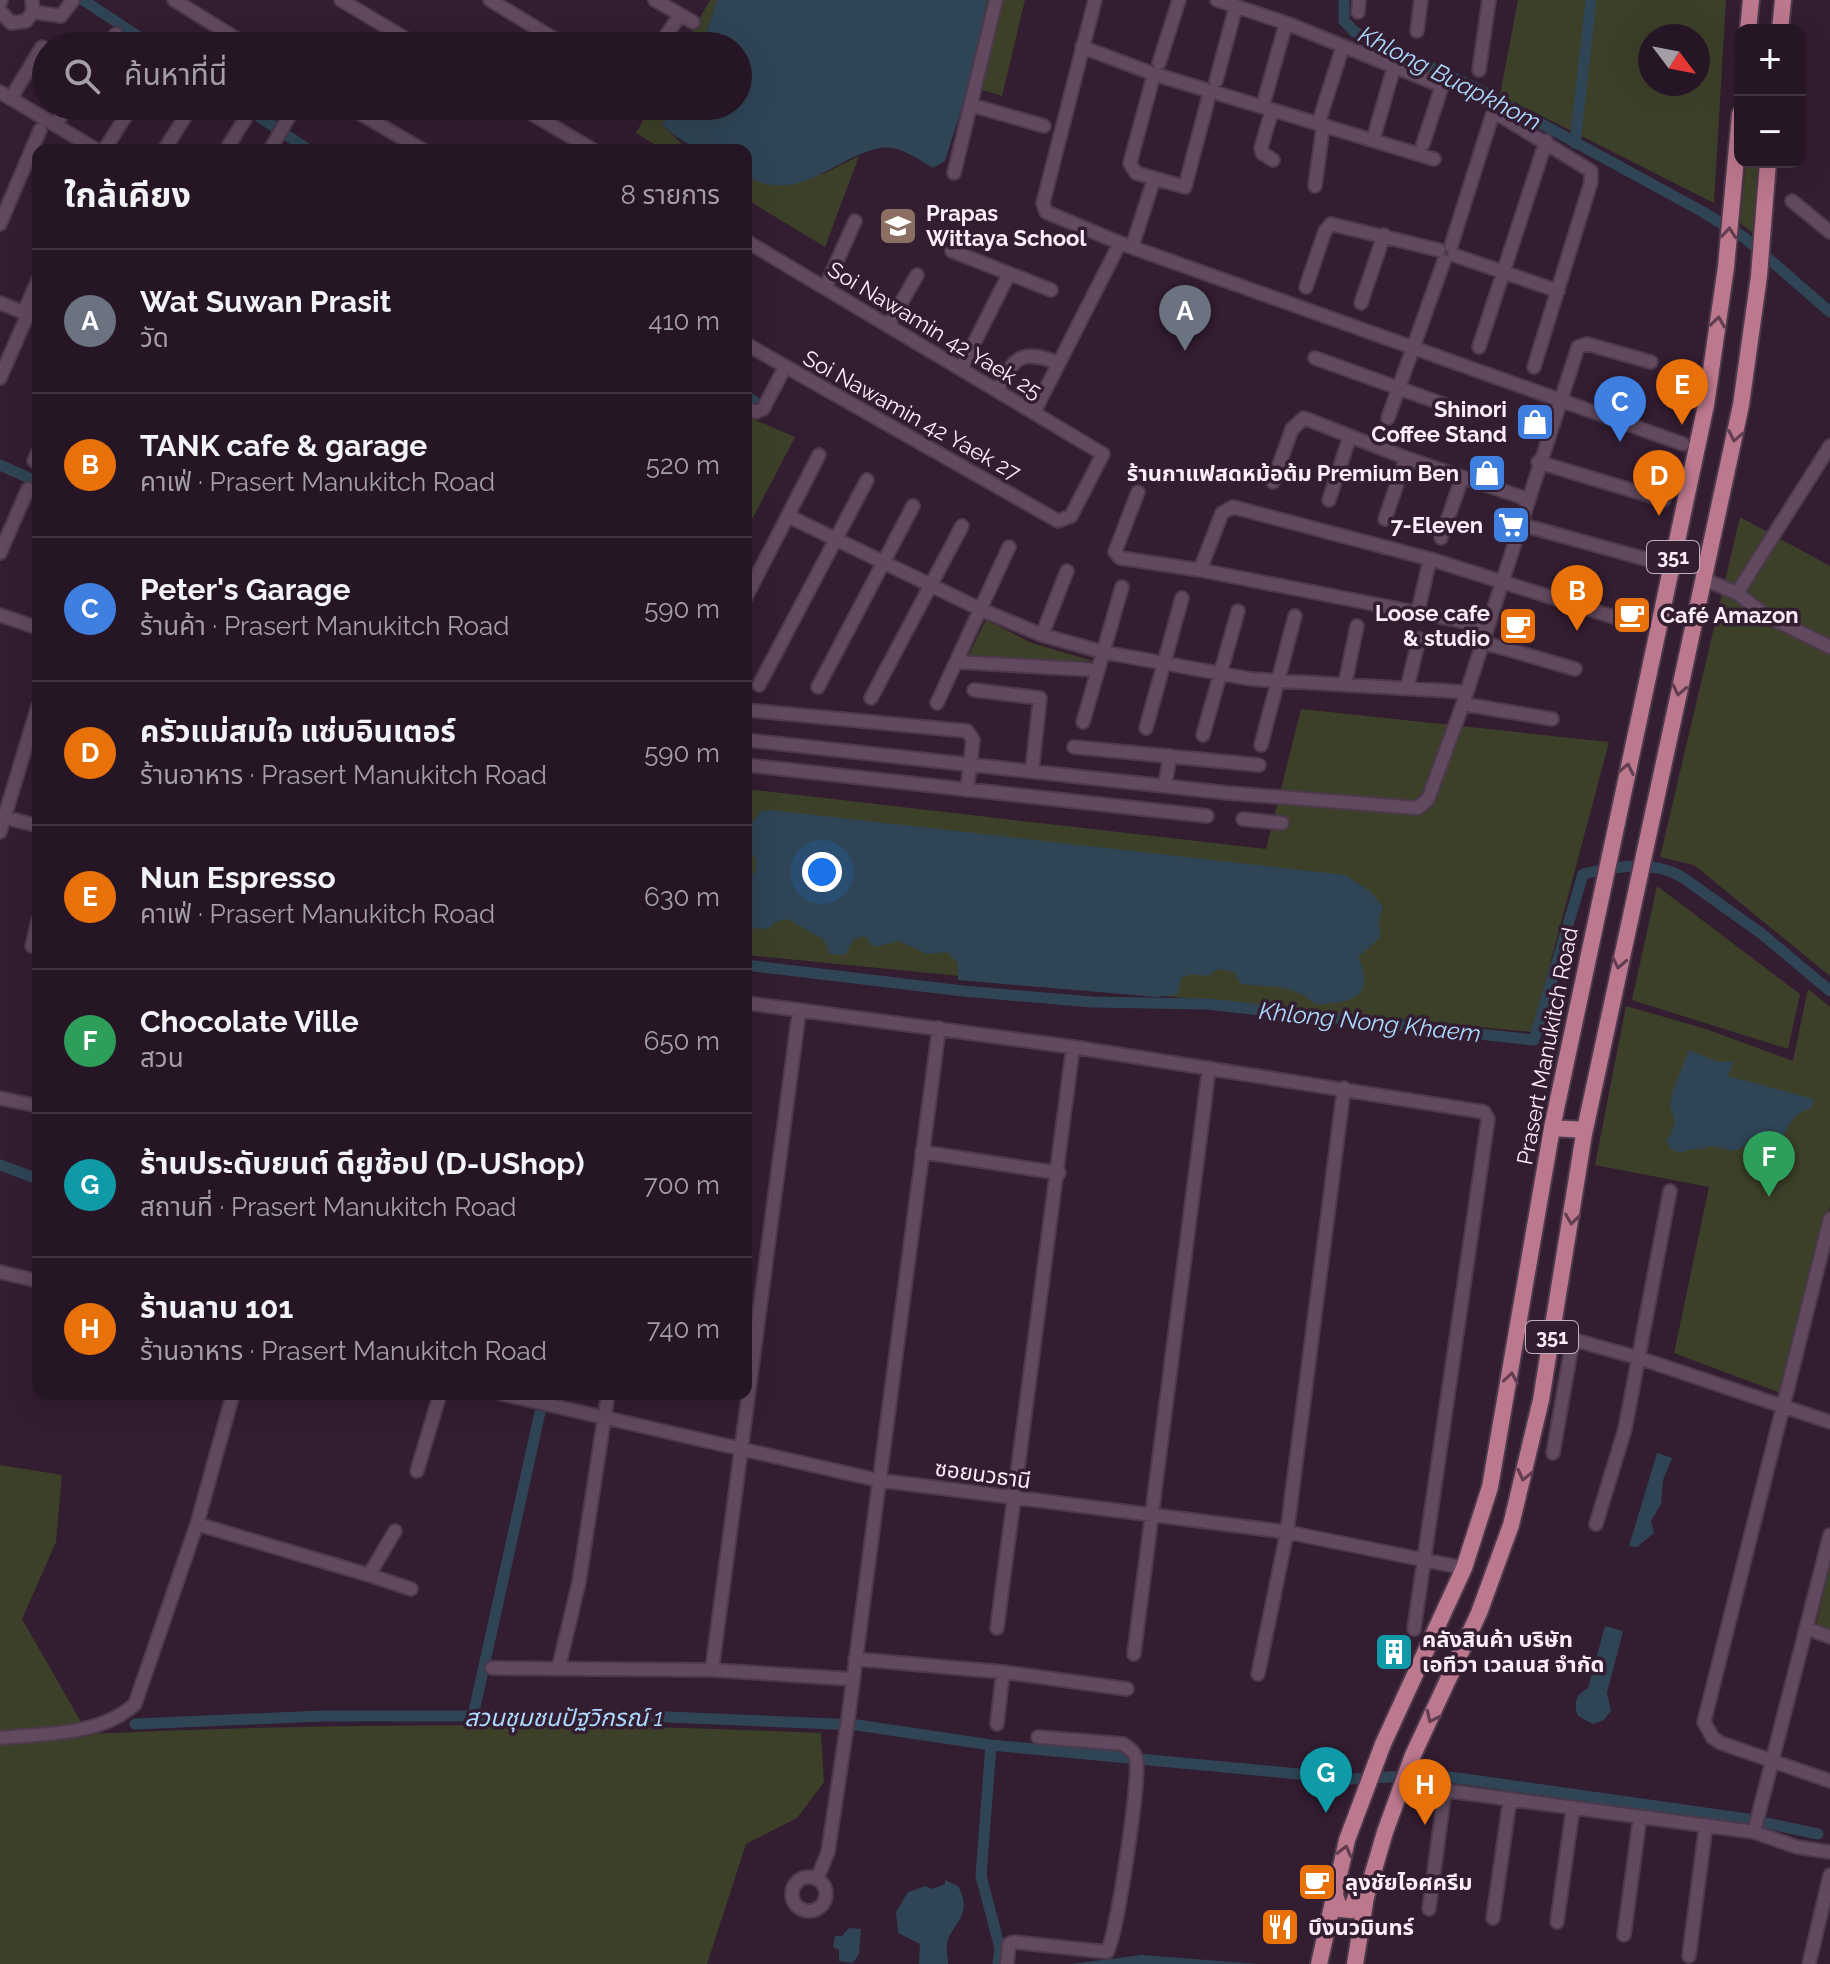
<!DOCTYPE html>
<html lang="th">
<head>
<meta charset="utf-8">
<style>
	:root { --surface:#261625; --page:#2e1f2d; --text:#f1f3f6; --muted:#a49fa7; --line:#423542; --accent:#68d465 }
	body { margin:0; font-family:Raleway,"Noto Sans Thai",sans-serif; background:var(--page); color:var(--text) }
	.controls { position:absolute; right:24px; top:24px; display:grid; overflow:hidden; border-radius:16px; box-shadow:0 8px 32px #0002 }
	.controls button { width:72px; height:72px; display:grid; place-items:center; padding:0; border:0; border-bottom:2px solid var(--line); background:var(--surface); color:var(--text); font:40px sans-serif }
	.compass { position:absolute; left:1638px; top:24px; width:72px; height:72px; border-radius:50%; background:var(--surface); box-shadow:0 8px 32px #0002; rotate:122deg }
	.you { position:absolute; left:822px; top:872px; width:28px; height:28px; margin:-20px; border:6px solid #fff; border-radius:50%; background:#1a73e8; box-shadow:0 0 0 12px #1a73e833 }
	.badge { display:grid; place-items:center; width:52px; height:52px; border-radius:50%; background:var(--accent); color:#fff; font-size:26px; font-weight:700 }
	.pin { position:absolute; translate:-50% -66px; filter:drop-shadow(0 2px 4px #0008) }
	.pin::after { content:''; position:absolute; top:42px; width:28px; height:24px; background:inherit; clip-path:polygon(0 0,100% 0,50% 100%) }
	.list { margin:0; padding:0; list-style:none }
	h2 { display:flex; justify-content:space-between; align-items:center; height:104px; margin:0; padding:0 32px; font-size:34px }
	h2 small { font-size:26px; font-weight:400; color:var(--muted) }
	.list li { display:grid; grid-template-columns:52px 1fr auto; gap:24px; align-items:center; box-sizing:border-box; height:144px; padding:0 32px; border-top:2px solid var(--line) }
	.list b { display:block; font-size:30px; white-space:nowrap }
	.list p { margin:0; font-size:26px; white-space:nowrap; color:var(--muted) }
	.list em { font-size:26px; font-style:normal; color:var(--muted) }
	.icon { flex:none; width:44px; height:44px; fill:none; stroke:currentColor; stroke-width:2; stroke-linecap:round; stroke-linejoin:round }
	.map { position:relative; flex:none; width:1830px; height:1964px; overflow:hidden }
	.search { position:absolute; background:var(--surface); box-shadow:0 8px 32px #0002; left:32px; top:32px; width:720px; height:88px; display:flex; align-items:center; gap:20px; box-sizing:border-box; padding:0 28px; border-radius:44px; color:var(--muted); font-size:30px }
	.panel { position:absolute; background:var(--surface); box-shadow:0 8px 32px #0002; left:32px; top:144px; width:720px; height:1256px; border-radius:16px }
	.map>svg:first-child { display:block }
</style>
</head>
<body>
<div class="map">
<svg width="1830" height="1964" viewBox="0 0 1830 1964">
	<rect width="100%" height="100%" fill="#331d31"/>
	<path fill="#3d4029" fill-rule="evenodd" d="M710,0h7l-15,46h-18z
		M987,0h38l-23,96 -33,-10z
		M1518,0h208l-12,203 -214,-108zM1650,36h48v48h-48z
		M651,106h24l-13,18 21,21 15,5h-34l-28,-17z
		M859,156l-34,91 -79,-48v-23l8,4 69,-6z
		M1746,162h16l-8,72 -14,-11z
		M746,416l49,21 -49,94z
		M1740,517l90,49v410l-136,-111 -34,-8z
		M986,620l46,23 61,18 -127,-1z
		M1301,709l308,33 -77,290 -786,-77v-166l520,60z
		M1657,886l143,108 -12,55 -156,-49z
		M1808,989l22,18v199l-47,188 -109,-41 35,-166 -114,-22 31,-159 80,23 87,32z
		M0,1465l62,10 -6,67 -34,77 66,115c245,-11 488,-12 733,-1l3,49 -27,36 -51,26 -39,120h-707z
		M1830,1563v67l-14,-5z"/>
	<path fill="#2f4556" d="M717,0h270l-15,76 -27,85 -12,7c-15,-9 -35,-23 -52,-20 -49,9 -81,58 -135,28v-26c-41,0 -53,4 -84,-26l13,-18h63v-60h-36z
		M770,810l575,65 26,17 12,15 -4,12 1,19 -22,19c19,40 -8,47 -43,47 -22,-21 -46,-16 -74,-20l-7,-12 -17,-3 -8,7 -18,-2 -10,4 -3,16 -21,3 -199,-17v-17l-11,-11 -20,2 -28,-13 -25,6 -9,-11 -11,3 -9,16 -15,-1 -6,-14 -36,-21 -13,3 -6,7 -23,-1v-46l10,-12v-11l-10,-11v-17l15,-20z
		M1689,1050l29,12 16,-1 -6,15 86,23 -3,9c-33,12 -28,43 -38,69l-14,-4 2,-24 -4,-7 -23,9 -23,-5c-11,5 -19,1 -30,7l-11,-4 -4,-10 4,-2 5,-16 -5,-15 3,-16z
		M1657,1453l15,5 -9,22 -2,24 -10,17 3,12 -17,14 -8,-1z
		M1605,1626l18,5 -16,62 4,18 -7,9 -11,4 -15,-8c-5,-12 -2,-22 10,-28z
		M945,1880l13,6c17,31 -9,39 -11,59 -1,6 1,13 1,19h-29l1,-20 -22,-11 -2,-21 12,-20 18,-6 6,3 13,-5z
		M849,1928l12,1 -2,25 -6,9 -14,-2v-11l-6,-3 2,-11h7z
		M1142,1955l116,9h-188z"/>
	<g fill="none" stroke-linecap="round" stroke-linejoin="round">
		<path stroke="#2f4556" stroke-width="11" d="M83,0l70,46
			M1344,0v21l11,11 119,55 229,125 42,26 85,74
			M243,106l66,44
			M1575,143l16,-143
			M746,397l8,4
			M0,465l38,17
			M746,965l217,26 129,11 115,2 327,36 49,-166c32,-7 69,-15 99,3l80,57 68,57
			M0,1165l38,14
			M473,1716l71,-322
			M135,1724l188,-8h320l214,9 134,20 360,34 78,-4 36,4 282,40 71,15
			M991,1745l-10,131 19,72 -2,16"/>
		<g stroke="#4c394b" stroke-width="16">
			<path id="minor" d="M174,0l74,46
				M341,0l77,46
				M490,0l76,46
				M655,0l38,22
				M1095,0l-52,203 3,9 74,31 563,201
				M1217,0l69,23 -21,75
				M0,3l1,-3
				M0,11l11,12 15,-2 7,-9 -1,-12
				M33,12l28,4 12,-16
				M1358,12l1,-12
				M1286,23l156,63 -19,58
				M1417,31l4,-31
				M108,46l8,-12
				M659,46l21,-31
				M1082,47l72,27 280,85
				M1159,63l20,-63
				M1479,70l10,-70
				M1154,74l-24,89 6,10 49,14 25,-95
				M1216,81l20,-75
				M0,92l97,58
				M11,98l31,-51
				M971,105l73,21
				M347,106l76,44
				M519,106l74,44
				M1272,110l-11,38 1,5 11,7
				M1320,118l23,-72
				M56,124l12,-18
				M1375,133l19,-66
				M104,150l28,-44
				M164,150l28,-44
				M226,150l19,-31
				M270,150l25,-44
				M954,173l42,-173
				M1315,186l8,-59
				M1792,201l38,31
				M0,224l40,-94
				M746,241l357,213 -32,62 -13,5 -312,-177
				M1451,246l41,-130h9l90,55v11l-57,185
				M1132,247l22,-68
				M952,251l99,39
				M1454,255l104,36
				M1306,287l19,-56 6,-7 108,26
				M825,288l30,-67
				M0,303l38,15
				M1361,303l23,-68
				M24,312l14,-32
				M888,326l29,-51
				M1479,347l67,-206
				M1315,358l150,54
				M961,369l48,-95
				M0,378l28,-64
				M997,391c18,-35 23,-42 62,-28
				M746,408l10,4 7,-3 22,-42
				M1034,412l86,-169
				M1388,418l56,-157
				M34,461l4,-9
				M1538,462l126,38
				M1273,482l19,-53 12,-11 102,40 121,41
				M1138,492l-23,60 5,6 80,12 286,56
				M1329,500l21,-64
				M788,516l194,94 60,25 61,17 148,27 215,13
				M1385,519l21,-61
				M1519,524l152,42
				M1441,538l21,-60
				M0,553l28,-64
				M1200,570l22,-57 11,-6 197,52 193,61
				M1703,579l34,14 28,22 65,32
				M1737,593l93,-147
				M746,597l73,-142
				M1418,611l12,-52
				M0,615l38,13
				M1042,635l25,-64
				M1482,642l93,27
				M957,662l140,8
				M1345,684l12,-58
				M759,685l108,-205
				M818,687l95,-181
				M1407,688l12,-49
				M974,690l66,8 -8,72
				M871,698l91,-172
				M937,703l72,-156
				M1463,704l89,15
				M746,710l221,21 6,9 -6,50
				M1083,722l39,-135
				M1146,728l36,-130
				M1203,735l35,-124
				M746,740l482,53 190,15 10,-9 35,-95 115,-357 9,-3 64,18
				M1261,745l34,-129
				M1074,747l185,18
				M746,765l461,51
				M1165,785l5,-29
				M0,816l38,10
				M1243,819l39,4
				M0,832l38,-126
				M32,946l6,-26
				M746,1003l327,44 411,65 4,7 -74,510
				M0,1098l38,8
				M922,1152l137,21
				M1830,1219l-126,503 9,16 8,5 109,38
				M0,1272l38,9
				M1553,1334l86,24 191,64
				M502,1394l375,86 410,52 177,36
				M1553,1453l20,-114
				M417,1471l23,-77
				M197,1524l172,51 26,-44
				M1596,1524l29,-95 45,-238
				M369,1575l42,14
				M997,1628l76,-581
				M1806,1628l24,9
				M1134,1654l75,-586
				M855,1659l148,13 124,17
				M559,1666l20,-84 29,-188
				M492,1668l220,2 140,9
				M712,1670l87,-658
				M1258,1674l29,-142 57,-444
				M997,1724l6,-52
				M0,1738c46,-5 100,-2 135,-34l62,-180 36,-130
				M1754,1832l76,-297
				M792 1894a17 17 0 1 1 34 0a17 17 0 1 1-34 0Z
				M817,1879l11,-27 20,-133 91,-691
				M1429,1909l15,-112 5,-6 305,41 43,15 33,5
				M1493,1918l17,-119
				M1557,1922l16,-114
				M1624,1935l16,-118
				M1689,1956l17,-131
				M1007,1964l2,-20 5,-2 93,10c10,-17 34,-177 29,-194 -2,-7 -7,-10 -13,-14l-85,-7
				M1809,1964l21,-89"/>
		</g>
		<g stroke="#4c394b" stroke-width="20">
			<path id="major" d="M1748,30l3,-30
				M1780,30l3,-30
				M1552,1128l33,2
				M1334,1893l6,16 11,1 9,-24
				M1319,1964l28,-124 36,-96 81,-176 26,-81 62,-359 154,-723 20,-138 14,-153
				M1355,1964l11,-67 19,-65 28,-77 66,-142 32,-88 30,-125 43,-266 157,-729 18,-129 9,-114"/>
		</g>
		<use href="#minor" stroke="#61495f" stroke-width="12"/>
		<use href="#major" stroke="#bc788d" stroke-width="16"/>
	</g>
	<defs><path id="oneway-chevron" d="M-2-3.5L2.5 0L-2 3.5" fill="none" stroke-width="1.6" stroke-linecap="round" stroke-linejoin="round" transform="scale(2)"/></defs>
	<g stroke="#633d51">
		<use href="#oneway-chevron" transform="translate(1729 233) rotate(-85)"/>
		<use href="#oneway-chevron" transform="translate(1718 322) rotate(-82)"/>
		<use href="#oneway-chevron" transform="translate(1735 436) rotate(101)"/>
		<use href="#oneway-chevron" transform="translate(1679 690) rotate(102)"/>
		<use href="#oneway-chevron" transform="translate(1627 769) rotate(-78)"/>
		<use href="#oneway-chevron" transform="translate(1619 963) rotate(102)"/>
		<use href="#oneway-chevron" transform="translate(1572 1219) rotate(98)"/>
		<use href="#oneway-chevron" transform="translate(1511 1378) rotate(-81)"/>
		<use href="#oneway-chevron" transform="translate(1524 1475) rotate(103)"/>
		<use href="#oneway-chevron" transform="translate(1432 1717) rotate(115)"/>
		<use href="#oneway-chevron" transform="translate(1345 1851) rotate(-76)"/>
	</g>
	<defs>
		<g id="school-square" transform="scale(2)"><rect x="-9" y="-9" width="18" height="18" rx="4" fill="#8d6e63" stroke="#331d31"/><path d="M0-5L7-2L0 1L-7-2ZM-4 1L0 2.5L4 1V4Q0 6-4 4Z" fill="#fff"/></g>
		<g id="shop-square" transform="scale(2)"><rect x="-9" y="-9" width="18" height="18" rx="4" fill="#3f7fe0" stroke="#331d31"/><path d="M-5-2.5h2.3a2.7 3.5 0 0 1 5.4 0H5L5.5 6h-11ZM-1.5-2.5h3a1.5 2.3 0 0 0-3 0Z" fill="#fff"/></g>
		<g id="supermarket-square" transform="scale(2)"><rect x="-9" y="-9" width="18" height="18" rx="4" fill="#3f7fe0" stroke="#331d31"/><path d="M-6-5.5h2.5l.6 2H6L4.5 2H-2.5L-4.4-4H-6ZM-1.5 3.2a1.3 1.3 0 1 0 .1 0ZM3 3.2a1.3 1.3 0 1 0 .1 0Z" fill="#fff"/></g>
		<g id="cafe-square" transform="scale(2)"><rect x="-9" y="-9" width="18" height="18" rx="4" fill="#e8710a" stroke="#331d31"/><path d="M-5.5-4.5H6V0H3Q3 3.5 0 3.5H-2.5Q-5.5 3.5-5.5 0ZM3-3.2v2h1.7v-2ZM-6 4.5H4V6H-6Z" fill="#fff"/></g>
		<g id="building-square" transform="scale(2)"><rect x="-9" y="-9" width="18" height="18" rx="4" fill="#0f9aa8" stroke="#331d31"/><path d="M-4-6H4V6H1V3H-1V6H-4ZM-2.5-4.3h1.7v1.8h-1.7ZM.8-4.3h1.7v1.8H.8ZM-2.5-1h1.7V.8h-1.7ZM.8-1h1.7V.8H.8Z" fill="#fff"/></g>
		<g id="restaurant-square" transform="scale(2)"><rect x="-9" y="-9" width="18" height="18" rx="4" fill="#e8710a" stroke="#331d31"/><path d="M-5-6h1v4h1v-4h1v4h1v-4h1v5L-1.5 .5V6h-2V.5L-5-1ZM5-6V6H3V1.5H1.5Q1.5-4 5-6Z" fill="#fff"/></g>
	</defs>
	<g fill-rule="evenodd">
		<use href="#school-square" x="898" y="226"/>
		<use href="#shop-square" x="1535" y="422"/>
		<use href="#shop-square" x="1487" y="473"/>
		<use href="#supermarket-square" x="1511" y="525"/>
		<use href="#cafe-square" x="1632" y="615"/>
		<use href="#cafe-square" x="1518" y="626"/>
		<use href="#building-square" x="1394" y="1652"/>
		<use href="#cafe-square" x="1317" y="1882"/>
		<use href="#restaurant-square" x="1280" y="1927"/>
	</g>
	<g text-anchor="middle" dominant-baseline="central" stroke-width="7" stroke-linejoin="round" paint-order="stroke">
		<g fill="#331d31" stroke="#c0afbe" stroke-width="2">
			<rect x="1647" y="541" width="52" height="32" rx="6"/>
			<rect x="1526" y="1321" width="52" height="32" rx="6"/>
		</g>
		<g font-size="20" font-weight="bold" fill="#fdeefb">
			<text x="1673" y="557">351</text>
			<text x="1552" y="1337">351</text>
		</g>
		<g font-size="22" font-weight="bold" fill="#fdeefb" stroke="#331d31" text-anchor="start">
			<text x="926" y="213">Prapas<tspan x="926" dy="25">Wittaya School</tspan></text>
			<text x="1507" y="409" text-anchor="end">Shinori<tspan x="1507" dy="25">Coffee Stand</tspan></text>
			<text x="1459" y="473" text-anchor="end">ร้านกาแฟสดหม้อต้ม Premium Ben</text>
			<text x="1483" y="525" text-anchor="end">7-Eleven</text>
			<text x="1490" y="613" text-anchor="end">Loose cafe<tspan x="1490" dy="25">&amp; studio</tspan></text>
			<text x="1660" y="615">Café Amazon</text>
			<text x="1422" y="1639">คลังสินค้า บริษัท<tspan x="1422" dy="25">เอทีวา เวลเนส จำกัด</tspan></text>
			<text x="1345" y="1882">ลุงชัยไอศครีม</text>
			<text x="1308" y="1927">บึงนวมินทร์</text>
		</g>
		<g font-size="22" fill="#fdeefb" stroke="#331d31">
			<text transform="translate(935 330) rotate(31)">Soi Nawamin 42 Yaek 25</text>
			<text transform="translate(912 415) rotate(29)">Soi Nawamin 42 Yaek 27</text>
			<text transform="translate(1547 1046) rotate(-79)">Prasert Manukitch Road</text>
			<text transform="translate(983 1474) rotate(8)">ซอยนวธานี</text>
		</g>
		<g font-size="24" font-style="italic" fill="#abd9fd" stroke="#331d31">
			<text transform="translate(1450 78) rotate(27)">Khlong Buapkhom</text>
			<text transform="translate(1370 1022) rotate(6)">Khlong Nong Khaem</text>
			<text x="564" y="1717">สวนชุมชนปัฐวิกรณ์ 1</text>
		</g>
	</g>
</svg>
<div class="controls">
<button>+</button>
<button>−</button>
</div>
<svg class="compass" viewBox="-18 -18 36 36"><path d="M0-13l5 13h-10z" fill="#e53935"/><path d="M0 13l5-13h-10z" fill="#a49fa7"/></svg>
<div class="you"></div>
<div class="pin badge" style="left:1185px;top:351px;background:#6b7280">A</div>
<div class="pin badge" style="left:1577px;top:631px;background:#e8710a">B</div>
<div class="pin badge" style="left:1620px;top:442px;background:#3f7fe0">C</div>
<div class="pin badge" style="left:1659px;top:516px;background:#e8710a">D</div>
<div class="pin badge" style="left:1682px;top:425px;background:#e8710a">E</div>
<div class="pin badge" style="left:1769px;top:1197px;background:#2e9e5b">F</div>
<div class="pin badge" style="left:1326px;top:1813px;background:#0f9aa8">G</div>
<div class="pin badge" style="left:1425px;top:1825px;background:#e8710a">H</div>
<div class="search"><svg class="icon" aria-label="search" viewBox="0 0 24 24"><circle cx="10" cy="10" r="6"/><path d="M15 15l6 6"/></svg>ค้นหาที่นี่</div>
<section class="panel">
<h2>ใกล้เคียง<small>8 รายการ</small></h2>
<ul class="list">
<li><span class="badge" style="background:#6b7280">A</span><div><b>Wat Suwan Prasit</b><p>วัด</p></div><em>410 m</em></li>
<li><span class="badge" style="background:#e8710a">B</span><div><b>TANK cafe &amp; garage</b><p>คาเฟ่ · Prasert Manukitch Road</p></div><em>520 m</em></li>
<li><span class="badge" style="background:#3f7fe0">C</span><div><b>Peter's Garage</b><p>ร้านค้า · Prasert Manukitch Road</p></div><em>590 m</em></li>
<li><span class="badge" style="background:#e8710a">D</span><div><b>ครัวแม่สมใจ แซ่บอินเตอร์</b><p>ร้านอาหาร · Prasert Manukitch Road</p></div><em>590 m</em></li>
<li><span class="badge" style="background:#e8710a">E</span><div><b>Nun Espresso</b><p>คาเฟ่ · Prasert Manukitch Road</p></div><em>630 m</em></li>
<li><span class="badge" style="background:#2e9e5b">F</span><div><b>Chocolate Ville</b><p>สวน</p></div><em>650 m</em></li>
<li><span class="badge" style="background:#0f9aa8">G</span><div><b>ร้านประดับยนต์ ดียูช้อป (D-UShop)</b><p>สถานที่ · Prasert Manukitch Road</p></div><em>700 m</em></li>
<li><span class="badge" style="background:#e8710a">H</span><div><b>ร้านลาบ 101</b><p>ร้านอาหาร · Prasert Manukitch Road</p></div><em>740 m</em></li>
</ul>
</section>
</div>
</body>
</html>
